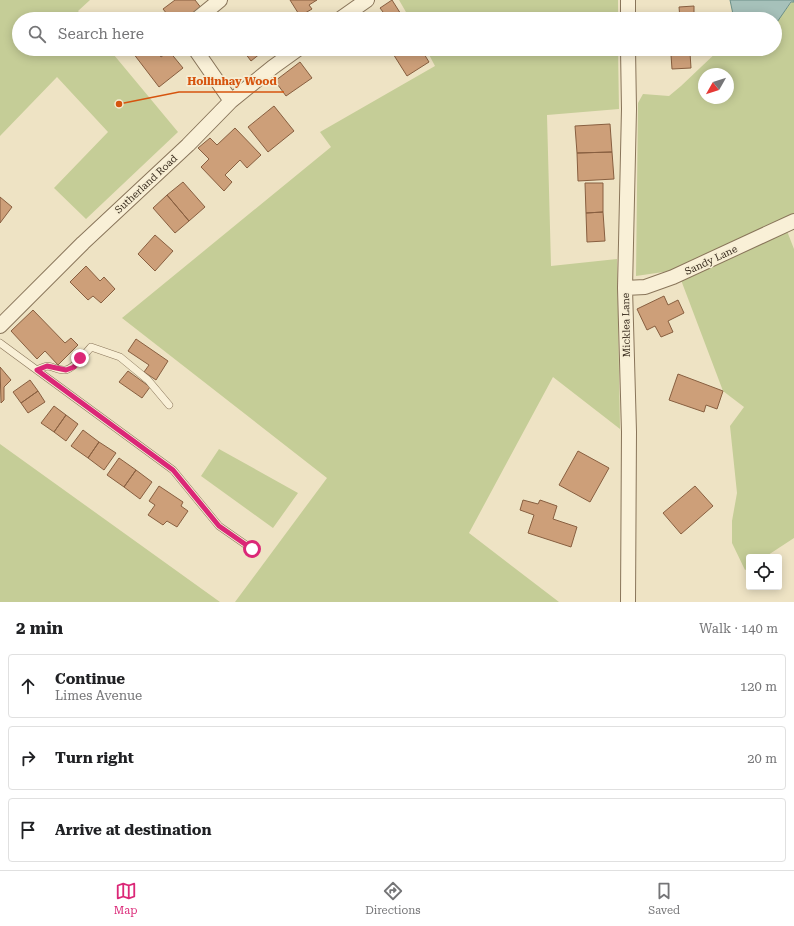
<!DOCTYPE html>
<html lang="en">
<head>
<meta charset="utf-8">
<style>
	:root { --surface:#fff; --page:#f2f2f2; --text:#202124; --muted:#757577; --line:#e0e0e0; --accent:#db2777 }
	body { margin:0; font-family:"Roboto Serif",serif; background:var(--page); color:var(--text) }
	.controls { position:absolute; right:12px; bottom:12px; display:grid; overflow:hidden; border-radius:4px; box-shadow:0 2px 10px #0003 }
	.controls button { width:36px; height:36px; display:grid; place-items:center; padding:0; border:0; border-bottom:1px solid var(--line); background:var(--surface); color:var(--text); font:20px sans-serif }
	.compass { position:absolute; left:698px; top:68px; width:36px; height:36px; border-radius:50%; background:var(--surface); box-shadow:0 2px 10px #0003; rotate:231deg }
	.stop { position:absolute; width:12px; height:12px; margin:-9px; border:3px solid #db2777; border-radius:50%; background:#fff }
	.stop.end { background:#db2777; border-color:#fff; box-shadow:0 1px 4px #0008 }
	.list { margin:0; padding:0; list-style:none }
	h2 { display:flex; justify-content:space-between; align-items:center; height:52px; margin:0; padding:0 16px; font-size:17px }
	h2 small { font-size:13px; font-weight:400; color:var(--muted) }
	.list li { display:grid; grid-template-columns:26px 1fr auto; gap:12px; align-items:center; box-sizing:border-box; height:64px; margin:0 8px 8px; padding:0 8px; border:1px solid var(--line); border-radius:4px }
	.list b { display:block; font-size:15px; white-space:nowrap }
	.list p { margin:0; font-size:13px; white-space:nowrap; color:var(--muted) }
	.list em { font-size:13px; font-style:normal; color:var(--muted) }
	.icon { flex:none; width:22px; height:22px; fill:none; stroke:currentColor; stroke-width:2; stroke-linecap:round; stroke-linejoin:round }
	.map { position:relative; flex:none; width:794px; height:602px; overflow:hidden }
	.search { position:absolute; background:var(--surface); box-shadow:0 2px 10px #0003; left:12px; right:12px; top:12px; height:44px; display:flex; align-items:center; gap:10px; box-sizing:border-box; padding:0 14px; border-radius:22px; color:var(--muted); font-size:15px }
	.sheet { height:268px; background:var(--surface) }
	nav { display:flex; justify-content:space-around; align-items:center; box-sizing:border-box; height:56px; border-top:1px solid var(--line); background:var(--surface); font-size:11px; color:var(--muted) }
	nav a { display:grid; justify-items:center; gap:2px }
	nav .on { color:var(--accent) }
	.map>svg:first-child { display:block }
</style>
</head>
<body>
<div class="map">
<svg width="794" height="602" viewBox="0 0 794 602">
	<rect width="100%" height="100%" fill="#eee3c4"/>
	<path fill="#c5cd97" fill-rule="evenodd" d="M0,0h90l-12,11 6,8h-65v30h90l69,83 -92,87 -32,-31 54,-56 -51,-55 -57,59z
		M399,0h219v19h-208z
		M792,2h2v213l-117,55 -41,6 2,-173 5,-9 26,2 12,-10 39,-37h55l1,-27zM704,74h24v24h-24z
		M426,49h192l1,60 -72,6 4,151 66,-7 3,170 -67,-52 -84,156 90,69h-324l92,-124 -205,-160 209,-171 -11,-15 115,-66z
		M787,231l7,18v289l-29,19h-16v11l-4,2 -13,-27v-22l5,-28 -7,-67 14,-19 -21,-16 -42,-111z
		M0,444l220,158h-220z
		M219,449l79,44 -25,35 -72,-52z"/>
	<path fill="#a6c1ba" stroke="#6c9088" d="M730,0h64v2h-3l-16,23v-6h-41z"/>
	<path fill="#cd9f79" stroke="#885f40" d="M175,0h20l7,9 -12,10h-19l-8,-10z
		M290,0h27l-8,5 3,4 -12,7z
		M392,0l12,19h-32l11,-7 -3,-4z
		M694,6v13h-14l-1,-12z
		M139,49h16l6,8 8,-6 14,17 -24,19 -26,-34z
		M242,49h24l-15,12z
		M390,49h31l8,13 -22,14z
		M677,49h7v5l6,-1 1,15 -19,1 -1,-14 6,-1z
		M300,62l12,16 -26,18 -11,-15z
		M274,106l20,25 -26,21 -20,-25z
		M610,124l2,28 -35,1 -2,-27z
		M235,128l26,27 -14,13 -7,-8 -15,15 7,7 -8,9 -23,-24 8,-8 -11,-11 12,-10 7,7z
		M612,152l2,27 -36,2 -1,-28z
		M183,182l22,25 -16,14 -22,-26z
		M585,183h18v29l-17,1z
		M167,195l22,26 -14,12 -22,-25z
		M0,197l12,10 -12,16z
		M603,212l2,29 -18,1 -1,-29z
		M155,235l18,16 -18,20 -17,-17z
		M86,266l14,15 4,-4 11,12 -14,14 -8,-7 -5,4 -18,-18z
		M664,296l4,9 10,-5 6,13 -16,8 5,11 -12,5 -6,-11 -8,4 -10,-21z
		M33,310l32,33 6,-5 7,7 -20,20 -13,-14 -8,8 -26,-28z
		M136,339l32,22 -12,19 -12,-8 5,-7 -21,-14z
		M0,367l11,13 -7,7v13l-3,3z
		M128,371l22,16 -8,11 -23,-16z
		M678,374l45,17 -6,18 -11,-4 -2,7 -35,-12z
		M30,380l8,11 -17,12 -8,-11z
		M38,391l7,11 -17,11 -7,-10z
		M54,406l12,9 -12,17 -13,-9z
		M66,415l12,9 -12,17 -12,-9z
		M83,430l16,12 -11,16 -17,-12z
		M99,442l17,11 -12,17 -16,-12z
		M578,451l31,17 -19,34 -31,-17z
		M119,458l17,12 -12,17 -17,-12z
		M136,470l16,12 -12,17 -16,-12z
		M159,486l24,16 -2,4 7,5 -11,16 -10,-6 -4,4 -15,-10 7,-10 -6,-4z
		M695,486l18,20 -32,28 -18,-21z
		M523,500l15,4 2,-4 17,6 -4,13 24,8 -6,20 -43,-14 6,-18 -14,-5z"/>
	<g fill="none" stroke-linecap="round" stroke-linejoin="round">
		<g stroke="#89755a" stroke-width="8">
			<path id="service" d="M0,343l173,127 46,56 33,23
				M37,370c16,-9 15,1 28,0 7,0 21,-17 26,-23l29,10 28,23 21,25"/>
		</g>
		<g stroke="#89755a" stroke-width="16">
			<path id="minor" d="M628,0v19
				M197,19l23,-19
				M340,19l27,-19
				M195,49l36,52
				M628,49l1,60 -4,179 4,144 -1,170
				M625,288l20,-1 28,-10 121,-56
				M0,326l83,-83 105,-98 43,-44 42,-34 25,-18"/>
		</g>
		<use href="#service" stroke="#f9f0d7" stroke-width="7"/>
		<use href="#minor" stroke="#f9f0d7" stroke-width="14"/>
	</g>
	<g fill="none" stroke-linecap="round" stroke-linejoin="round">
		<path stroke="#db2777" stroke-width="5" d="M80,358l-6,9 -8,3 -19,-4 -10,4 136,100 46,56 33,23"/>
	</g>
	<g text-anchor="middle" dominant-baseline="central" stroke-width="3.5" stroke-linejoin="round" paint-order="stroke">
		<g font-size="10" fill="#392c1e" stroke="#f6edd3">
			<text transform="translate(146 184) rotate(-43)">Sutherland Road</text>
			<text transform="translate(711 260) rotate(-25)">Sandy Lane</text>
			<text transform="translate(626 325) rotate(-91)">Micklea Lane</text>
		</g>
	</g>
	<path fill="none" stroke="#d6540e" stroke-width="1.5" d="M119 104L179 92H284"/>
	<circle fill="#d6540e" stroke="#f6edd3" stroke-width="1.5" cx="119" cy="104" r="4"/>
	<g font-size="11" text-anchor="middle" font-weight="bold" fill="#d6540e" stroke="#f6edd3" stroke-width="3.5" stroke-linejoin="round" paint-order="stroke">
		<text x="232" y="85">Hollinhay Wood</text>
	</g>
</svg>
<div class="controls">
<button><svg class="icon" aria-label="locate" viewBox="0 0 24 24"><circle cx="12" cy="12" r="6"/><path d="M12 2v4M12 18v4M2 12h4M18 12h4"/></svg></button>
</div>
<svg class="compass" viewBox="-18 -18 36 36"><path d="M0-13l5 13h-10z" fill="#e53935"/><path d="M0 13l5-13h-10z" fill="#757577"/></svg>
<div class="stop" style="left:252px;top:549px"></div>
<div class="stop end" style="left:80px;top:358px"></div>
<div class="search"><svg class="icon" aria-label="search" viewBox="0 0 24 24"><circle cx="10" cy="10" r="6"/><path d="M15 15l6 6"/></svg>Search here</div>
</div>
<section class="sheet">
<h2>2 min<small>Walk · 140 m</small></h2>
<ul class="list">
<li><svg class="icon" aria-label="ahead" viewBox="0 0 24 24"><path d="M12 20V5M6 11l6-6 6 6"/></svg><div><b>Continue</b><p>Limes Avenue</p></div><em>120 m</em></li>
<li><svg class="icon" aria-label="right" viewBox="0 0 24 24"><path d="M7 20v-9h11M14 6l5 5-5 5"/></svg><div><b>Turn right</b></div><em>20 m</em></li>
<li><svg class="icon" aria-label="arrive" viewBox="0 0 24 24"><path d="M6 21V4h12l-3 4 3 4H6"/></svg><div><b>Arrive at destination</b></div></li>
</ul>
</section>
<nav>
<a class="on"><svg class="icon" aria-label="map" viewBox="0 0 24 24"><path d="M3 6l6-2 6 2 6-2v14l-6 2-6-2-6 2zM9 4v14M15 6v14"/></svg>Map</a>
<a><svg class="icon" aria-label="directions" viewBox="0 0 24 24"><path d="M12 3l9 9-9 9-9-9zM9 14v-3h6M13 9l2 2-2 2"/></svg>Directions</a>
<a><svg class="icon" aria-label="saved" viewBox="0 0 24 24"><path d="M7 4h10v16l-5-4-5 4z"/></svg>Saved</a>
</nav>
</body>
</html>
